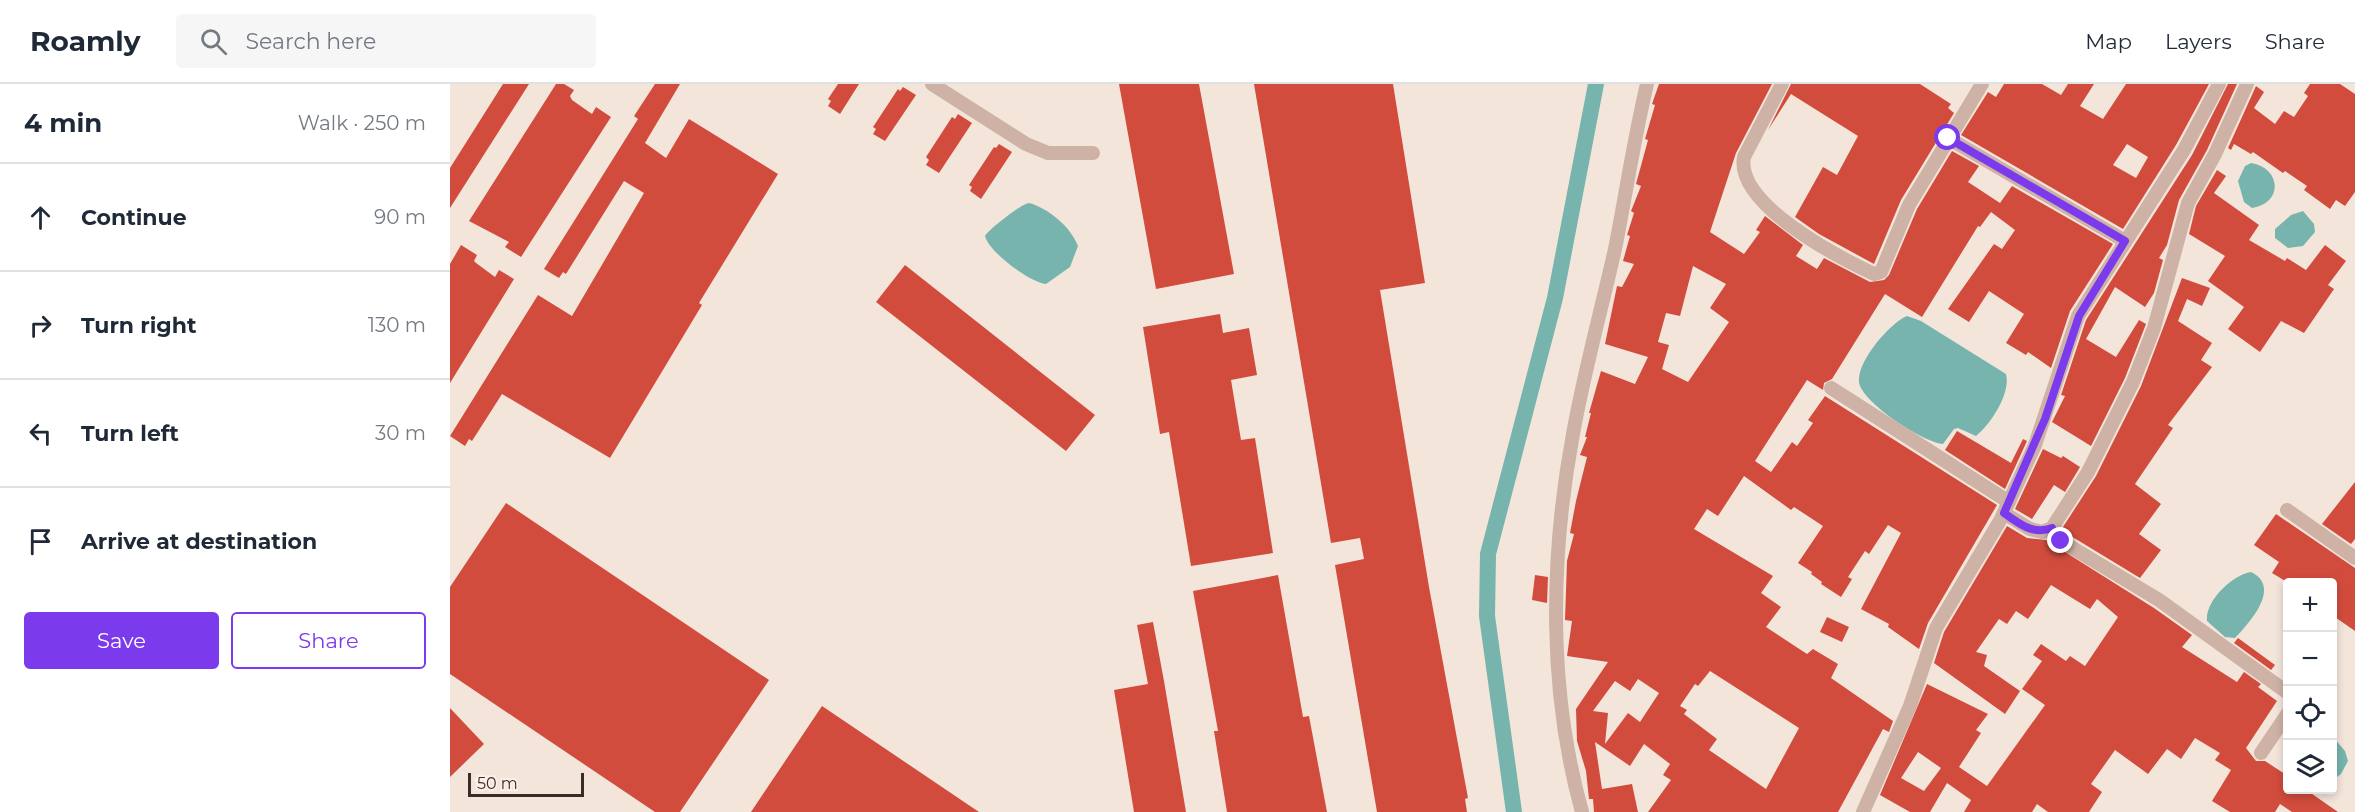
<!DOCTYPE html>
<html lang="en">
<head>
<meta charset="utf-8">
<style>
	:root { --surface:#fff; --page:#f6f6f7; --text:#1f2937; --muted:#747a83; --line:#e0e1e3; --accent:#7c3aed }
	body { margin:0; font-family:Montserrat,sans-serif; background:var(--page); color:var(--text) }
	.controls { position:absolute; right:18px; bottom:18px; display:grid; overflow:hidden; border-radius:6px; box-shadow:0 3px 9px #0003 }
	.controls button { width:54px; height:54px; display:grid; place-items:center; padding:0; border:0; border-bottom:2px solid var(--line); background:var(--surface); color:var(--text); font:30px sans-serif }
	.scale { position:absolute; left:18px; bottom:15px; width:116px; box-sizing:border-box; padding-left:6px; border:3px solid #392b27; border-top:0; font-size:16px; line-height:21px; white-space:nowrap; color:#392b27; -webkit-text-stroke:4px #fbf0e8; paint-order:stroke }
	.stop { position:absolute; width:18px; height:18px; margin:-14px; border:4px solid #7c3aed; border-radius:50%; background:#fff }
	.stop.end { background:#7c3aed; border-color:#fff; box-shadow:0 2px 6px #0008 }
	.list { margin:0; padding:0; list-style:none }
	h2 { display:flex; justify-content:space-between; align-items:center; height:78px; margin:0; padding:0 24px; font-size:26px }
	h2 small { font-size:20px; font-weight:400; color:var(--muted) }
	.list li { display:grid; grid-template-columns:39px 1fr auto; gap:18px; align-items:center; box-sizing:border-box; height:108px; padding:0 24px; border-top:2px solid var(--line) }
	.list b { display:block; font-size:22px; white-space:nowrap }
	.list em { font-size:20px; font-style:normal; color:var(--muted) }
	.actions { display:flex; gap:12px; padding:18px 24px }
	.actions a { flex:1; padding:14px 0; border:2px solid var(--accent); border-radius:6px; text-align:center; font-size:21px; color:var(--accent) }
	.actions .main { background:var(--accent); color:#fff }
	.icon { flex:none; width:33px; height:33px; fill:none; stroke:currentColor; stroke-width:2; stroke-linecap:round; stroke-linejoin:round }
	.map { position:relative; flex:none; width:1905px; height:728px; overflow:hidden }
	header { display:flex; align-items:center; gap:36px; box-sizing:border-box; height:84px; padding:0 30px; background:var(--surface); border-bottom:2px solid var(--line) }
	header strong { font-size:28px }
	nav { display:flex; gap:33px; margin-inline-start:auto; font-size:21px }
	.search { width:420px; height:54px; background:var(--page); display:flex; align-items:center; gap:15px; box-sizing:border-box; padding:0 21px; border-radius:6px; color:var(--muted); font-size:22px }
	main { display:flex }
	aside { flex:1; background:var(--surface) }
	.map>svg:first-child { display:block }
</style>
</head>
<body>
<header>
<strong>Roamly</strong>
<div class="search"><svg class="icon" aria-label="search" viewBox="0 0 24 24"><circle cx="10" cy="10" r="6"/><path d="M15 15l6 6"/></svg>Search here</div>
<nav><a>Map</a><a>Layers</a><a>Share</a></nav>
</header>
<main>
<aside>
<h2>4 min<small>Walk · 250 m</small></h2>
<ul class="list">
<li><svg class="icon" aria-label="ahead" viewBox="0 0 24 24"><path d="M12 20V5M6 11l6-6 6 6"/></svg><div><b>Continue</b></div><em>90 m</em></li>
<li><svg class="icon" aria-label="right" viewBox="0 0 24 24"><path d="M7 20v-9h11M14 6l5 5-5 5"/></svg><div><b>Turn right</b></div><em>130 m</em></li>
<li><svg class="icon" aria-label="left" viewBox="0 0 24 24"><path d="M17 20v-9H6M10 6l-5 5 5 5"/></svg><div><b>Turn left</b></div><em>30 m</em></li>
<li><svg class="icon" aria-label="arrive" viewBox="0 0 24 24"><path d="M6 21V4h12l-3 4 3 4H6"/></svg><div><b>Arrive at destination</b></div></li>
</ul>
<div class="actions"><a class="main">Save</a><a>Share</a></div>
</aside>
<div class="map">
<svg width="1905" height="728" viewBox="0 0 1905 728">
	<rect width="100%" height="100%" fill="#f4e5db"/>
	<path fill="#77b4ae" d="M1801,79c31,5 32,41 1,45l-8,-6 -6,-21 7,-15z
		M579,119c19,5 42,24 49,43l-8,21 -24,17c-17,-2 -57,-32 -61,-48 4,-7 36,-32 44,-33z
		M1853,127l11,13 1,8 -12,14 -15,2 -13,-10v-9l16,-14z
		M1457,232l14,5 85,53c5,19 -15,50 -30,62l-18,-8 -4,1 -11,15c-19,-1 -82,-42 -84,-62 -2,-21 31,-59 48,-66z
		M1801,488c31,15 -1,50 -16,66l-10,-1 -18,-16c-2,-20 25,-46 44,-49z
		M1883,653l12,14 3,10 -7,13 -8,6z"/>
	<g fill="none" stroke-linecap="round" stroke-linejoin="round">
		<path stroke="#77b4ae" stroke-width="16" d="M1064,728l-27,-196 1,-62 67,-256 41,-214"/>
	</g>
	<path fill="#d14c3d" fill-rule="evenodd" d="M53,0h26l-79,124v-40z
		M106,0h8l10,6 -4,6 2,4 20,14 4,-7 15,10 -90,140 -16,-10 4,-5 -40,-21z
		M205,0h25l-35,59 21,15 23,-39 89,55 -79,129 3,2 -92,153 -108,-64 -30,47 -3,-2 -4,7 -15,-10 88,-141 34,21 72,-123 -20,-12 -58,93 -3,-2 -4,6 -15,-9 94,-150 -4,-3z
		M388,0h21l-19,30 -12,-8 3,-5 -3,-2z
		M669,0h80l35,190 -78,15z
		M804,0h139l32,199 -45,7 49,297 39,211 -3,1 2,13h-90l-42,-247 29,-6 -4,-21 -29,5z
		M1209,0h113l-36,69 -26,79 34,22 16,-22 -4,-2 9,-14 38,29 -7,11 21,13 7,-11 46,24 14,-2 5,-5 28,-66 35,-58 27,15 -11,16 32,21 12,-17 101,58 -43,67 -19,57 -23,-16 -2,3 -20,-12 18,-29 -35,-23 -20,31 -21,-13 46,-65 8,5 13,-19 -24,-18 -11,15 -2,-1 -56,91 -37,-23 -53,85 -8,4 -1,7 -16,-10 -52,81 16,11 21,-30 5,4 16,-23 -5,-3 17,-24 172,109 -69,118 -9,26 -31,-22 1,-3 -28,-15 40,-76 -13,-8 -19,29 -4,-3 -17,26 4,2 -11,18 -20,-13 1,-2 -11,-8 1,-2 -14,-9 25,-37 -29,-19 -3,3 -47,-34 -26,40 -11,-7 -13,20 79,47 -12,17 20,14 -15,20 41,27 6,-5 25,15 -7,14 62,43 -4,11 -6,-3 -45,83h-190l23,-32 -8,-5 7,-11 -26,-20 -14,22 -35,-24 7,47 30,-5 6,28h-44l-1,-13h-4l-3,-28 -9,-30 -1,-32 32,-47 -41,-6 5,-35 -7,-1 2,-59 7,-27 -4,-1 6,-32 11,-44 -7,-2 7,-18h-2l6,-24h-2l12,-42 34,13 13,-27 -43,-13 12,-58 5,1 12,-23 -11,-3 7,-25 -3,-1 7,-22 -3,-2 10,-25 -5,-2 12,-44 -3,-1 10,-34 -3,-1zM1243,182l33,18 -16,24 19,14 -41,60 -26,-13 7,-24 -11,-3 8,-29 14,3zM1260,587l89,57 -33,61 -57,-39 8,-11 -33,-25 3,-4 -7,-4 15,-22 3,2zM1188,595l21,14 -19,29 -12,-9 -23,31 3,-31 -15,-2 22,-30 15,10z
		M1341,0h129l31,20 -3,4 6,5 -53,87 -27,64 -55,-30 -24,-17 28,-50 14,8 21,-39 -67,-42 -23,36z
		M1554,0h38l19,11 7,-11h26l-14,22 23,13 23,-35h83l-33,61 -53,84 -162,-94 27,-43 8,5zM1677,60l21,13 -12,21 -23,-13z
		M1778,0h9l-30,66 -28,50 -12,45 -8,13 4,2 -9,33 -9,14 -30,-20 -29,52 30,18 23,-37 7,4 -21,54 -34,68 -39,-24 13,-26 -4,-1 25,-75 106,-165z
		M1860,0h30l15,10v98l-10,14 -9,-6 -6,9 -26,-19 3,-4 -22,-15 -2,2 -30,-21 -2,2 -17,-10 -3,6 -3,-2 28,-62 8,6 -10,16 21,16 9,-13 10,6 14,-21 -4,-3z
		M453,3l13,8 -31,46 -12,-7 3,-5 -3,-2 25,-38 2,2z
		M508,30l14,9 -33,50 -13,-8 3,-5 -3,-3 26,-40 3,2z
		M549,60l13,8 -31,47 -11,-8 2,-4 -3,-2 25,-38 2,1z
		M1767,86l9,6 -12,17 45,32 -10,15 36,21 2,-3 19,12 19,-25 21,16 -18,24 6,4 -30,44 -23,-12 -21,31 -32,-23 16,-22 -36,-26 17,-25 -36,-22 7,-28z
		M11,161l16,10 -3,6 2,2 19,14 4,-7 15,9 -64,104v-119z
		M455,181l190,150 -29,36 -190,-149z
		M1732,194l28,10 -8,18 -15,-7 -9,22 34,22 -11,17 11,7 -44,58 5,3 -38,56 26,20 -22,30 22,16 -21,28 -79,-48 35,-54 45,-90z
		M770,230l3,19 26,-5 8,47 -26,5 10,60 14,-2 18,115 -82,13 -22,-134 -9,2 -17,-107z
		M1507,347l54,32 12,-24 4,2 -22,48 -60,-39z
		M1593,365l18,9 2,-2 17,11 -15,25 -11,-7 -22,34 -17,-10z
		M1905,398v57l-4,5 -29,-20z
		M56,419l263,177 -89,132h-25l-205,-138v-87z
		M1826,430l79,54v63l-23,-16v-33h-45l-15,-9 7,-11 -25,-17z
		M1557,442l20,12 19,2 108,68 38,27 -10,12 55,35 7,-10 17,12 -3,3 19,14 -31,47 10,13h9l23,15v13h17l33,23h-46l-12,-8 -5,8h-45l-18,-11 19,-31 -16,-10 5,-7 -25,-15 -14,21 -14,-10 -19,25 -33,-24 -24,34 11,8 -13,20h-41l-11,-8 -5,8h-68l7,-12 -24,-17 -17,29h-20l-30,-17 47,-111 61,30 -12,16 5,3 -22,34 28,19 58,-81 -23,-16 20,-28 -9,-6 8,-11 25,17 4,-5 15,10 33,-49 -21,-18 -7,10 -39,-24 -23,34 -12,-8 -9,13 -8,-5 -23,33 11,3 -3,11 36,25 -15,23 -71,-51 10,-31zM1468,668l23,16 -17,23 -23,-13z
		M828,491l25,142 6,-1 18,96h-100l-13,-81h4l-25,-140z
		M1085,491l13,2 -1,26 -15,-3z
		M1377,533l22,10 -7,15 -22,-10z
		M703,538l11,59 22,131h-52l-20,-122 34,-6 -11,-59z
		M1788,554l37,27 -4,5 -37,-27z
		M372,622l157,106h-228z
		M0,624l34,36 -34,33z"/>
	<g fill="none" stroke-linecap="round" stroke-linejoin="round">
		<path stroke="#ceb2a6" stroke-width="14" d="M482,0l94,60 22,9h45
			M1332,0l-38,73c-9,47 94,100 130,117l7,-2 28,-67 73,-121
			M1498,54l177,103
			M1381,304l178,114
			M1837,426l68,48
			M1554,429l26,16 12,3 10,-4 36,-56 45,-90 21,-54 34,-125 27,-49 32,-70
			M1602,444l1,7 8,6 98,59 129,93
			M1811,669l27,-40
			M1132,728c-34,-122 -32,-254 -9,-378 11,-62 28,-123 42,-185 11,-55 19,-111 32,-165
			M1413,728l47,-106 26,-78 65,-109 34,-74 43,-129 106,-166 35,-66"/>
	</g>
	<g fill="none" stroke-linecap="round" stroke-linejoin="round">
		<path stroke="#7c3aed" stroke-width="8" d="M1498,54l177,103 -46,75 -34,103 -41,94c15,11 29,22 48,15l1,7 8,6"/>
	</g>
</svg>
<div class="controls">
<button>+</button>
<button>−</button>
<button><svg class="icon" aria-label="locate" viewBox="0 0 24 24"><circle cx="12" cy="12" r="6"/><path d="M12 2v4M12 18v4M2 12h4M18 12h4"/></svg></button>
<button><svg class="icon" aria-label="layers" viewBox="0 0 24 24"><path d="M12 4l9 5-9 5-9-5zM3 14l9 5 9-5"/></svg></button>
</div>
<div class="scale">50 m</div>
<div class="stop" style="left:1498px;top:54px"></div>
<div class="stop end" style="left:1611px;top:457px"></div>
</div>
</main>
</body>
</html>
